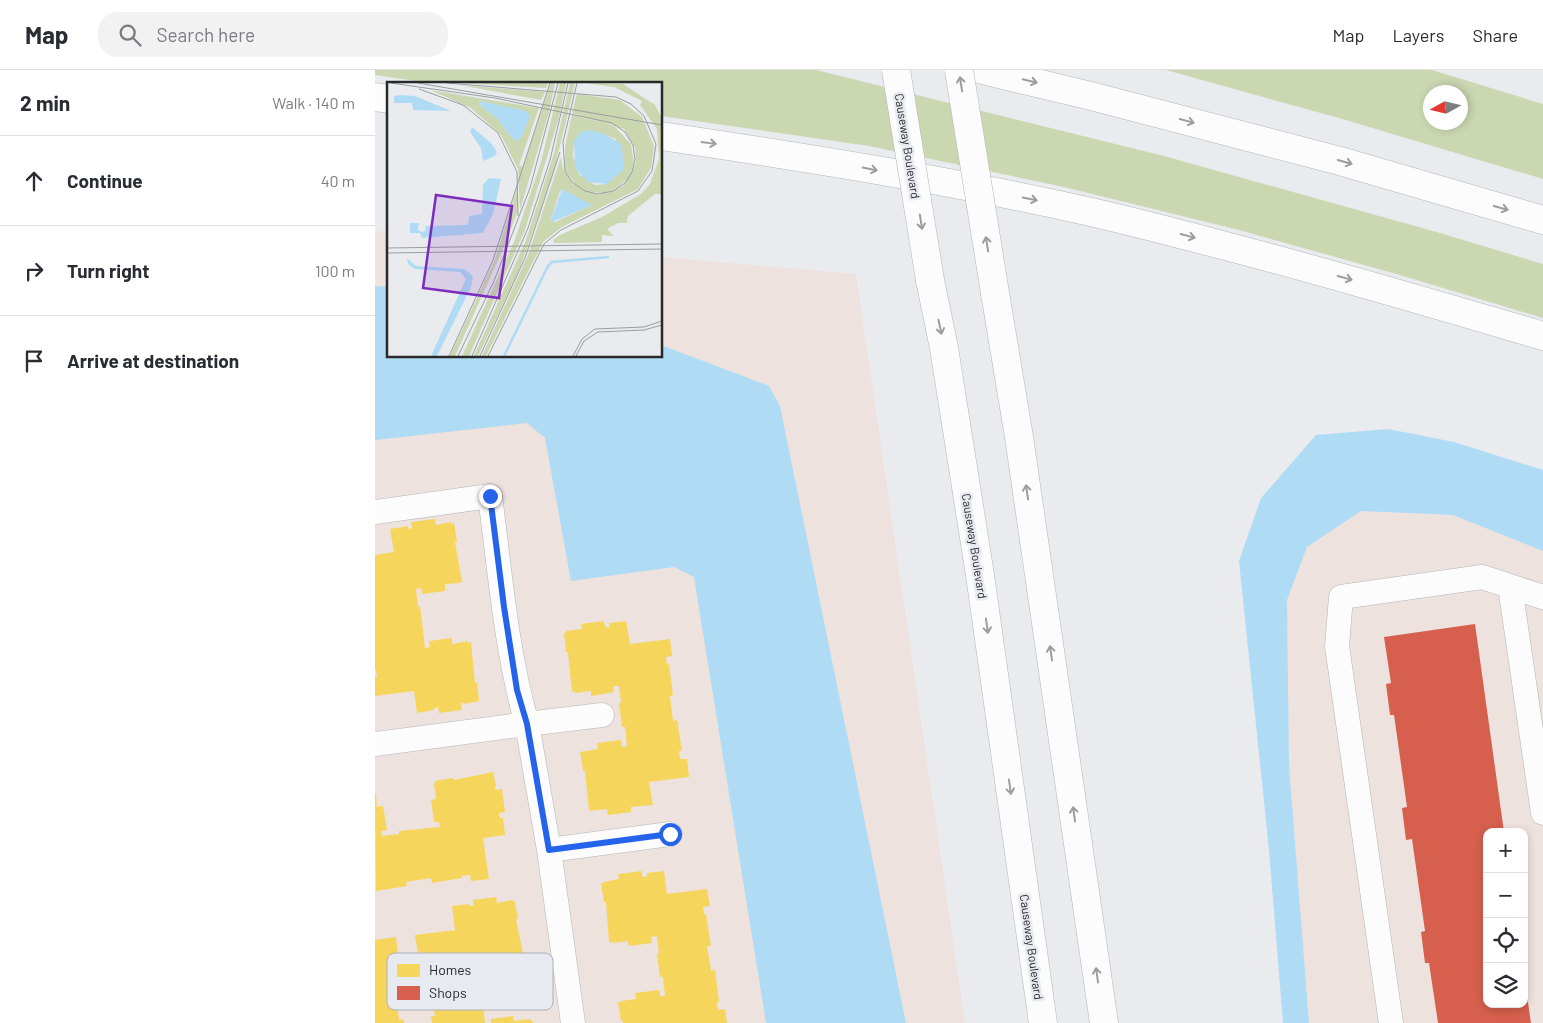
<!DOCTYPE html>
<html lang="en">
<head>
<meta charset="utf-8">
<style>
	:root { --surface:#fff; --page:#f2f2f3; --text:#2b2b33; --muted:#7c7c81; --line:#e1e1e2 }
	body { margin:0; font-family:Barlow,sans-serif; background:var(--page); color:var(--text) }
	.controls { position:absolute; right:15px; bottom:15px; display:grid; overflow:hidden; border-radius:10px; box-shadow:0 2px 8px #0003 }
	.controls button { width:45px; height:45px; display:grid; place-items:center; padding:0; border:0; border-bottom:1px solid var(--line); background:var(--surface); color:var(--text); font:25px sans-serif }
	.compass { position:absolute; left:1048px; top:15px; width:45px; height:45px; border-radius:50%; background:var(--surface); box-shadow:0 2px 8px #0003; rotate:262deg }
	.stop { position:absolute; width:15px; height:15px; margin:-11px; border:4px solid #2563eb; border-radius:50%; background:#fff }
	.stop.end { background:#2563eb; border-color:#fff; box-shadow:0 1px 5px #0008 }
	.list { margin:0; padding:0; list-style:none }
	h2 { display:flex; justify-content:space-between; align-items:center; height:65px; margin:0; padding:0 20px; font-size:21px }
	h2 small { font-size:16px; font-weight:400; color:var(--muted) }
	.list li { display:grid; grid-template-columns:32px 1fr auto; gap:15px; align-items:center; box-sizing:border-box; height:90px; padding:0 20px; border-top:1px solid var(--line) }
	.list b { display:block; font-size:19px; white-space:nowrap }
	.list em { font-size:16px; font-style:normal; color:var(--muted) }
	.icon { flex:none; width:28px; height:28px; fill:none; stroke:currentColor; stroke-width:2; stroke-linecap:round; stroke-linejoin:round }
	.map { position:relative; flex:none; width:1168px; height:953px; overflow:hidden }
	header { display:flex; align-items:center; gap:30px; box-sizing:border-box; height:70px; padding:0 25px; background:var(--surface); border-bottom:1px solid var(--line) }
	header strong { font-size:24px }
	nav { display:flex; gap:28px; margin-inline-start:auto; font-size:18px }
	.search { width:350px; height:45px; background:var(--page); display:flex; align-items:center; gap:12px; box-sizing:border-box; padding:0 18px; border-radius:20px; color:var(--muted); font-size:19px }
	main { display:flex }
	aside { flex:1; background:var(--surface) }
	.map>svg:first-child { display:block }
</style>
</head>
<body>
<header>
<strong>Map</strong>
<div class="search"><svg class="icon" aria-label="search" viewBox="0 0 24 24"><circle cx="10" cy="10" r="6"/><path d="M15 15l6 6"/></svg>Search here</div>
<nav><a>Map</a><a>Layers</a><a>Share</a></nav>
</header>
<main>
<aside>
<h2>2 min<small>Walk · 140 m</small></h2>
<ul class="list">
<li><svg class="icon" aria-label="ahead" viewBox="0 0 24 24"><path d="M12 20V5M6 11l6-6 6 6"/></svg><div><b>Continue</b></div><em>40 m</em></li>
<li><svg class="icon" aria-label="right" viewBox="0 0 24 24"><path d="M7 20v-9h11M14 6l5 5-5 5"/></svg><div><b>Turn right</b></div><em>100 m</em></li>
<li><svg class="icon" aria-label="arrive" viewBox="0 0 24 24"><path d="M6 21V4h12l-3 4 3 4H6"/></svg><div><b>Arrive at destination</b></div></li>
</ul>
</aside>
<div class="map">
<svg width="1168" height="953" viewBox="0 0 1168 953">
	<rect width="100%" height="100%" fill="#e9ebee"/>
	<path fill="#eee2de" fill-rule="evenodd" d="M0,161l14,1v124h272v-99l195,17 109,749h-590z
		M986,441l92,4 90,36v472h-234l-20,-258 -2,-165 20,-54zM1112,762h37v172h-37z"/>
	<path fill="#cbd7b1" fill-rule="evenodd" d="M0,0h441l348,86 276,77 103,31v54l-143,-43 -161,-45 -175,-43 -195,-41 -208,-30v-32h-224l-62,-9z
		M791,0h266l111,34v75l-197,-59zM1056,22h30v30h-30z"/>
	<path fill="#afdbf5" d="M0,216l14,1v69h272v-11l108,41 11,20 126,617h-140l-72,-446 -20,-10 -103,14 -26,-143 -18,-15 -152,17z
		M1013,359l66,13 89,28v81l-90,-36 -92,-4 -54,36 -20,53 2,165 20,258h-26l-14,-173 -30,-289 22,-63 55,-63z"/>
	<path fill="#f6d55c" d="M60,449l1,6 15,-3v2l3,-1 3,19h-2l7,40h-2v1l-15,1v7l-23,3 -1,-6 -5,1 2,18 2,-1 5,42 5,-1 -1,-6 23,-3v6l16,-3v2l3,-1 4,41h2l2,18 -14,3v-1h-4l1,7 -23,3 -1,-6 -4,1v2l-17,3 -3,-22 -39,5v-19h2l-1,-7h-1v-115l19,-3 -4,-23 18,-3v3l4,-1 -1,-6z
		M229,551l1,6h5l-1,-4 17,-2 4,23 40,-5 2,17 -6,1 1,8 2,-1 4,31 -3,1 3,25 4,-1 5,31h-3l1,8h7l2,18 -40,5 4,23 -22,2v5l-23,3 -1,-6 -18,2 -4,-40h-2l-3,-19 18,-3 -1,-6 24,-3 1,7 5,-1 -2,-19h-3l-3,-24h2l-2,-17h-6l1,6 -23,4v-5l-16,2v-2l-3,1 -4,-40h-2l-2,-19h2v-2l16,-2 -1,-5z
		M118,702l3,14 -1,1v3l7,-1 3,23 -6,1 1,5h3l2,17 -22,3 6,41 -18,2 -1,-6 -8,1v2l-30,5 -1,-5 -25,4 1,4 -31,5 -1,-97h1l1,13 6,-1 4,24 -6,1 1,5 17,-2v-3l41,-4 -1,-5h-5l-3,-22 5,-1 -2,-15 1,-1v-2l18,-3 1,2z
		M267,801v6l5,-1v-3l17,-2 3,23 40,-5 3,17 -7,1 1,7h2l5,32h-4l4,25 4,-1 4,31 -2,1 1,8 7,-1 2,14h-104v-2h-2l-3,-19h3v-1l15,-2 -1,-6 24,-3 1,6h5l-2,-19h-3l-3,-24h2l-2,-17 -6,1 1,6 -23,3 -1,-5 -15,2 -1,-1h-3l-3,-40h-2l-3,-19h3v-1l15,-3 -1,-5z
		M121,827l1,6 15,-3v1h3l3,18h-2l8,40 -3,1v1l-15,1 1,6 -24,4 -1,-6 -5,1 3,17h2l3,23h-2l2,16h-53l-1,-7h4l-4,-25 -4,1 -4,-32h2l-1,-8 -6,1 -3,-18 40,-5 -3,-24 17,-2v2h5l-1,-6z
		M21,867l2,18 -6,1 1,7h2l4,31 -3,1 3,25 4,-1 1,4h-29v-83z
		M138,946l1,5 16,-2v1h2l1,3h-42v-4z"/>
	<path fill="#d6604d" d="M1100,554l29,208h-17v172h37v-22h1l6,41h-93l-9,-60h-4l-4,-31 4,-1 -13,-92 -6,1 -4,-32 5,-1 -13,-92h-4l-4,-31 5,-1 -7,-46z"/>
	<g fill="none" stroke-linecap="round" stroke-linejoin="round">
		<g stroke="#b3b5b7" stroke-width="25">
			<path id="minor" d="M0,442l115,-16c10,76 16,154 37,228l-152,20
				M1135,516l33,227
				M174,780l121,-16
				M198,953l-24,-173 -22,-126 75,-9
				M1016,953l-54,-377 4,-49 141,-20 61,20"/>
		</g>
		<g stroke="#b3b5b7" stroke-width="29">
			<path id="major" d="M555,210l14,68 36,227 63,448
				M620,223l24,144 85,586"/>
		</g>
		<g stroke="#b3b5b7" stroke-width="29">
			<path id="highway" d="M607,0l109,26 249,65 203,59
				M0,27l14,2
				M286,66c141,21 282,43 421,74 63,14 124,31 185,47 93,25 184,52 276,79"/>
		</g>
		<use href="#minor" stroke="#fcfcfc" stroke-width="24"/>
		<use href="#major" stroke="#fcfcfc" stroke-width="28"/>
		<use href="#highway" stroke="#fcfcfc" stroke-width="28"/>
		<g stroke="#b3b5b7" stroke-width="29" stroke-linecap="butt">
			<path id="major-bridge" d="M521,0l34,210
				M584,0l36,223"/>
		</g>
		<use href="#major-bridge" stroke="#fcfcfc" stroke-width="28"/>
	</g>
	<defs><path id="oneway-shaft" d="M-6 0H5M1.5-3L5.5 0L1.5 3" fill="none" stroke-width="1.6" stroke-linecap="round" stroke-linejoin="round" transform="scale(1.25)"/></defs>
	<g stroke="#9d9d9e">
		<use href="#oneway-shaft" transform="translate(655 11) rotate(13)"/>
		<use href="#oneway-shaft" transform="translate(586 14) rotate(-99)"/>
		<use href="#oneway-shaft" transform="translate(812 51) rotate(15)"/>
		<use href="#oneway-shaft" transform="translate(334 73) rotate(8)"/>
		<use href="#oneway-shaft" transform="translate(970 92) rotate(16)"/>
		<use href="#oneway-shaft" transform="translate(495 99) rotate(11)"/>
		<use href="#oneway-shaft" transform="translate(655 129) rotate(12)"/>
		<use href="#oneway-shaft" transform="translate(1126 138) rotate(16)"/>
		<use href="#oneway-shaft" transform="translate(546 152) rotate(81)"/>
		<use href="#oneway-shaft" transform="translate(813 166) rotate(15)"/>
		<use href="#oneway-shaft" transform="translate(612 174) rotate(-99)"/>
		<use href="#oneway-shaft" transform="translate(970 208) rotate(15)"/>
		<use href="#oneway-shaft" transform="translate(565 257) rotate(78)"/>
		<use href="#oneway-shaft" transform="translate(652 422) rotate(-98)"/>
		<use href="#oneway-shaft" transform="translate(612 556) rotate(82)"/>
		<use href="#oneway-shaft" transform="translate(676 583) rotate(-98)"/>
		<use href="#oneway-shaft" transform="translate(635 717) rotate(82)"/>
		<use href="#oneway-shaft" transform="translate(699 744) rotate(-98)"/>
		<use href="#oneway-shaft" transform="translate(722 905) rotate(-98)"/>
	</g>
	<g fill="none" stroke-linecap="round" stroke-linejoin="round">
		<path stroke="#2563eb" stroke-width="6" d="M115,426l14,111 13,83 10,34 22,126 121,-16"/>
	</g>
	<g text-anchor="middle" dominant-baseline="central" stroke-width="5" stroke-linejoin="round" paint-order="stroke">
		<g font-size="12" fill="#28292b" stroke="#e7eaf0">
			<text transform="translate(533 76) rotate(81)">Causeway Boulevard</text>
			<text transform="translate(600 476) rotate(81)">Causeway Boulevard</text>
			<text transform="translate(657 877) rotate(82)">Causeway Boulevard</text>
		</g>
	</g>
	<g transform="translate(12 12)">
		<rect width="275" height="275" fill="#e9ebee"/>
		<path d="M75,1h86l-2,5zM164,1h4l-6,29 -29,98 -2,-41 -17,-34 -30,-27 -41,-18 109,18 -20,57 4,2zM92,19l30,7 2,29 -13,-18 -17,-13zM173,1h6l-7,34 -34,113 -56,126h-7l52,-114 27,-80zM183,1h5l-21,88 -35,100 -41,85h-4l52,-116 28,-87zM199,1l37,1 32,21 7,14v75h-7l-27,22 -1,7h-9l-11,6 7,7 -12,-1v7l-47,1 -2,-3 7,-5 42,-18 39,-23 9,-10 9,-25 -2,-30 -17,-24 2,-4 -28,-14zM72,3l86,7 -4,8zM190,12l43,6 22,17 12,29 -3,22 -13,21 -76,38 -19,15 -57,114h-4l46,-101 33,-98 2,12 10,15 25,11 25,-9 13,-23 -1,-15 -11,-19 -52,-16zM177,108l12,9 16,6 -37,17 -4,-3 9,-28zM185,33l41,10 18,19 3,20 -6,14 -10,9 -14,6 -14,-1 -14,-7 -11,-15v-24zM203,48l26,9 -9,45 -12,1 -16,-11 -6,-18 1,-15zM131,103l-1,28 -10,27 -52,116h-5l45,-97z" fill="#cbd7b1" fill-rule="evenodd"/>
		<path d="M14,13l14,1 36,15 -38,-1 -1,-7h-18v-7zM92,19l47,10 4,5 -9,22 -5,3 -5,-4 -13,-18 -17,-13zM85,45l19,16 6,9 -2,4 -12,5 -2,-13 -11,-16zM203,48l14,4 16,9 4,16 -1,11 -16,14 -19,-2 -13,-14 -1,-27 7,-9zM102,96l12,1 -8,35 -10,19 -61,5 -2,-5h-10v-10h9l-1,7 4,2 3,-1 1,-5 42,-1 1,-9 13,-2 1,-29zM175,107l30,16 -40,17 -1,-2zM20,176l9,8 48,3 9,7 -2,11 -34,69h-6l35,-77 -6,-7 -45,-3 -7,-5z" fill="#afdbf5"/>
		<path fill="none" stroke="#afdbf5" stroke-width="2.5" d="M117,274l44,-90 4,-4 57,-5"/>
		<path fill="none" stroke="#9c9da0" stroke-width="1" d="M4,1l104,15 117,25 13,9 8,13 2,15 -3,12 -7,11 -12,8 -15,3 -13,-3 -13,-9 -7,-11 -2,-29M31,1l244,42M60,1l169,14 15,7 13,12 12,28 -4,27 -14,20 -77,39 -17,14 -56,112M32,7l44,16 35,28 19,39 1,44M176,60l14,-59M0,166l275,-4M0,171l275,-4M62,274l44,-96 57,-177M71,274l36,-75 36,-93 28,-105M85,274l56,-128 22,-68 18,-77M93,274l45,-98 35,-106M186,274l9,-17 13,-10 49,-2 18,-6M189,274l8,-15 14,-9 46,-2 18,-5"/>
		<path fill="#7b2cbf" fill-opacity="0.15" stroke="#7b2cbf" stroke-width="2.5" d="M49,113l76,11 -13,92 -76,-10z"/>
		<rect width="275" height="275" fill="none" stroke="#28292b" stroke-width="2.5"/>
	</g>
	<rect x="12" y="883" width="166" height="57" rx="8" fill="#e7eaf0" stroke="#aeb0b5" stroke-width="1"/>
	<rect x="22" y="894" width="23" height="13" fill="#f6d55c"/>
	<rect x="22" y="916" width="23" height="14" fill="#d6604d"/>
	<g font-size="14" fill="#28292b">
		<text x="54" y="905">Homes</text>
		<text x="54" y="928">Shops</text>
	</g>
</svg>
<div class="controls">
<button>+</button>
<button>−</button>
<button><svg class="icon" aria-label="locate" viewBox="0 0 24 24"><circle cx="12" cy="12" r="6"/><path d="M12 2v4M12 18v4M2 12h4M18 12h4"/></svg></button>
<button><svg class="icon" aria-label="layers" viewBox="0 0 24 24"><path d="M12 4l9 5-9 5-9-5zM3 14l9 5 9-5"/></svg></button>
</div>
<svg class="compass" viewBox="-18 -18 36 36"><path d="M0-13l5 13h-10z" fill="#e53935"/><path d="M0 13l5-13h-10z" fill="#7c7c81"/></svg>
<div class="stop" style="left:295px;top:764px"></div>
<div class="stop end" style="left:115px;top:426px"></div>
</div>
</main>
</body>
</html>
